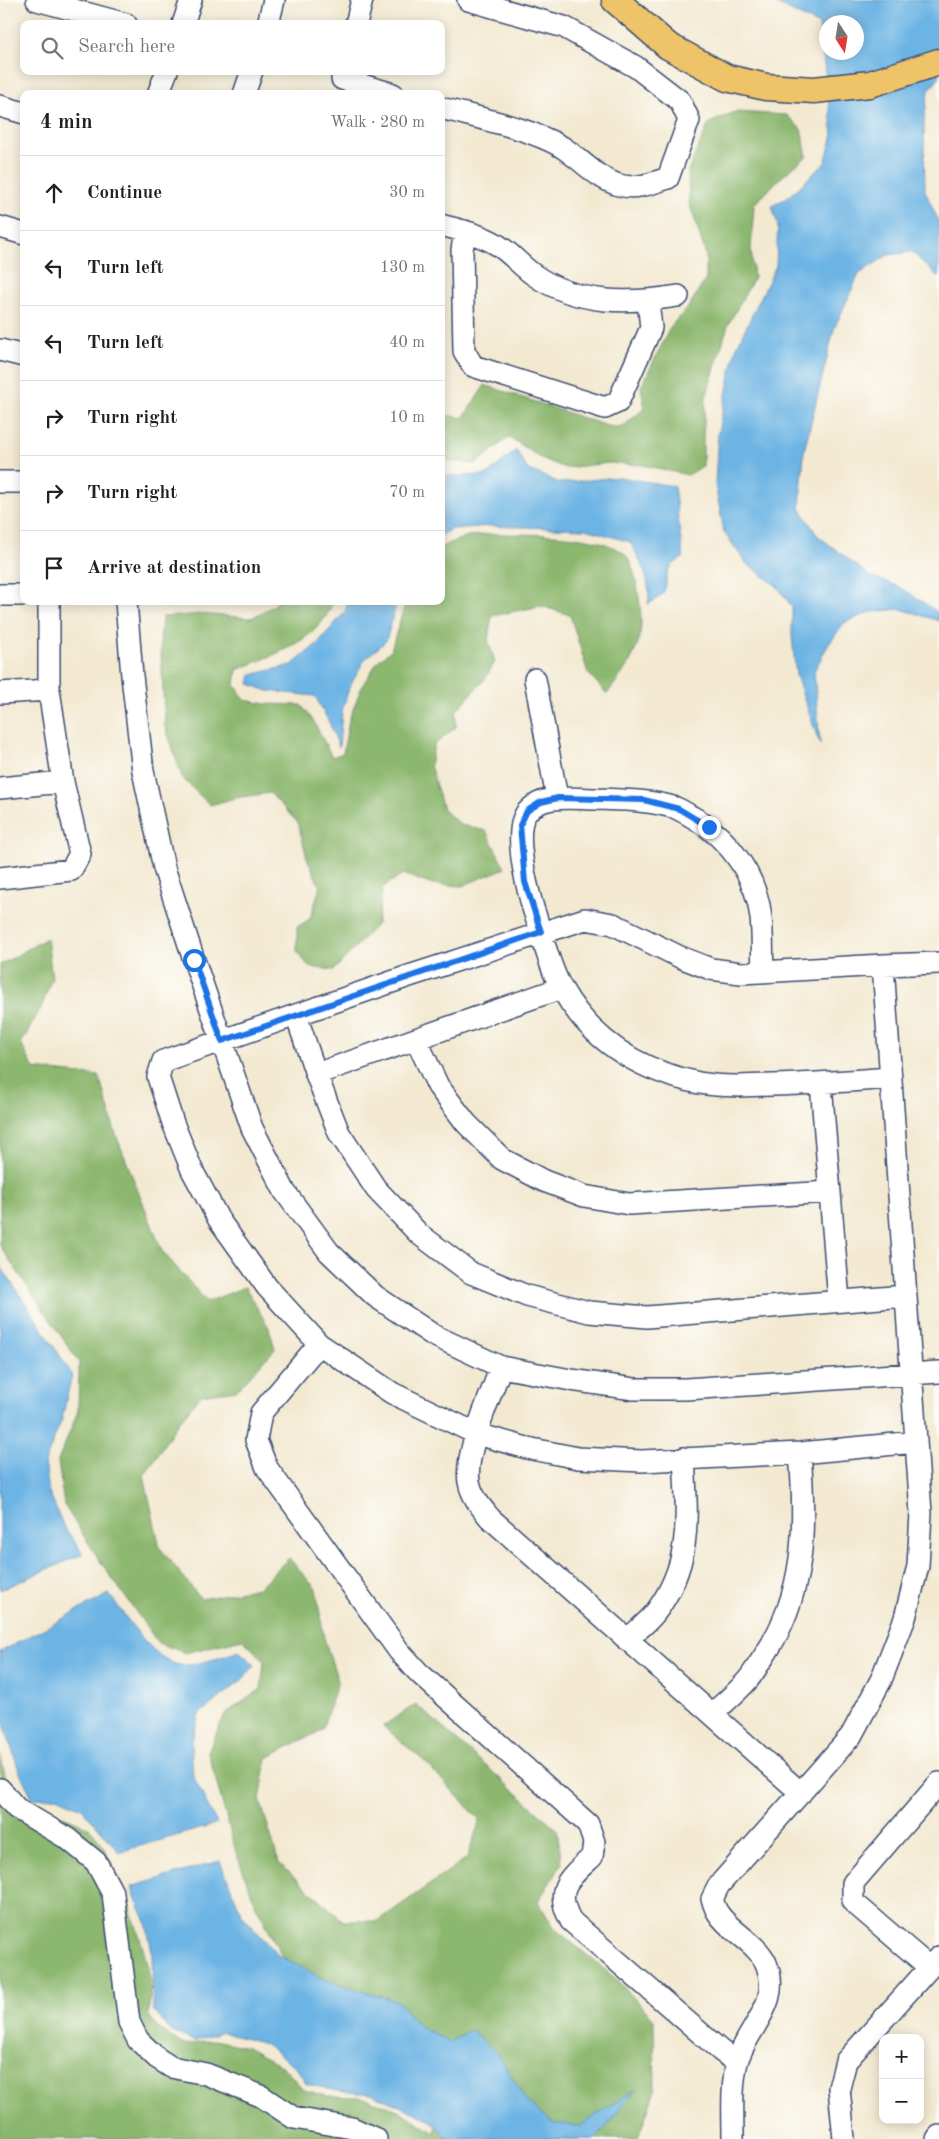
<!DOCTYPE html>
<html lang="en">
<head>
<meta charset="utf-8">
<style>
	:root { --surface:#fff; --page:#f2f2f2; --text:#202124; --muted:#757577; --line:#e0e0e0 }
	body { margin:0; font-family:"Old Standard TT",serif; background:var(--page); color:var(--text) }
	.controls { position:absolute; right:15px; bottom:15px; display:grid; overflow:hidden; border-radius:10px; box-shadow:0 2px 12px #0003 }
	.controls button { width:45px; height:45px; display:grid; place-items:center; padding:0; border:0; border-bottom:1px solid var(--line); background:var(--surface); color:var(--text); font:25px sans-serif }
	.compass { position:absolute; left:819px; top:15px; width:45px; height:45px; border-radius:50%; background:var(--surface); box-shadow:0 2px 12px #0003; rotate:168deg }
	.stop { position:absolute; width:15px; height:15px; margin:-11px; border:4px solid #1a73e8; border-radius:50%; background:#fff }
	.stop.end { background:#1a73e8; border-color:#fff; box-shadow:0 1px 5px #0008 }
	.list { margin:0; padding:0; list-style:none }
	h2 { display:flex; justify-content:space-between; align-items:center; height:65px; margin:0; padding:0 20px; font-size:21px }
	h2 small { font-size:16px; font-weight:400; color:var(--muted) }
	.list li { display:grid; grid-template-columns:32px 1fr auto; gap:15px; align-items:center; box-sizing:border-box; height:75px; padding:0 20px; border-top:1px solid var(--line) }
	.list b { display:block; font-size:19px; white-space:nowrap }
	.list em { font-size:16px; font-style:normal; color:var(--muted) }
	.icon { flex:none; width:28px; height:28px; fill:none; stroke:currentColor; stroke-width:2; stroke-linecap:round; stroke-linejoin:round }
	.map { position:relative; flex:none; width:939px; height:2139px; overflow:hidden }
	.search { position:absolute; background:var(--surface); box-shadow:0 2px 12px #0003; left:20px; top:20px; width:425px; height:55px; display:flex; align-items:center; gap:12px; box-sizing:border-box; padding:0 18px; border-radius:10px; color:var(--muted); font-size:19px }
	.panel { position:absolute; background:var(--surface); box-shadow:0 2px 12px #0003; left:20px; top:90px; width:425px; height:515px; border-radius:10px }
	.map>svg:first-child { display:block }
</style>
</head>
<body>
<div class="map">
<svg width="939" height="2139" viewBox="0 0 939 2139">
	<rect width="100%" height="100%" fill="#fdfcf7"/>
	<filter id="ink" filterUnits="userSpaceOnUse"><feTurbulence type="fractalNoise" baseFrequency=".02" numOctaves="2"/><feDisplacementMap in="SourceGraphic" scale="10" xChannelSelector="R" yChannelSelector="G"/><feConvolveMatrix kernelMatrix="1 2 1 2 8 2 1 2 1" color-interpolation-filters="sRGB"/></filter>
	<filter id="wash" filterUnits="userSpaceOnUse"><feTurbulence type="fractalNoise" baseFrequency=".0096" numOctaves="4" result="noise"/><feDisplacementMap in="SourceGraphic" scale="20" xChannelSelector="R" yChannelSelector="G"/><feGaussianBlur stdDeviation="1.12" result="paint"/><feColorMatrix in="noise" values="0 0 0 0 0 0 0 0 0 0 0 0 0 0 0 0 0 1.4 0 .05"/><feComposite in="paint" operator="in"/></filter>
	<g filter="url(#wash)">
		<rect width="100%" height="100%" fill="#f3e9d1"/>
		<path fill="#8cb76e" stroke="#547366" d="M735,112l52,3 14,14 6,27 -30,25 -23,24 -3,44 3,29 -26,47 -22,72 -3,40v29l-15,9 -46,-10 -33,-2 -44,5 -24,-10 -32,-21 -33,27 -35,-4v-46l22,4 22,-33 122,41 14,2 24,-20 -4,-21 30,-61 18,-20 17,-27v-24l-17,-53 -1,-31 21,-48z
			M493,534c39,1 94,-3 128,17 9,5 13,21 15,30 11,55 5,69 -29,113l-19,-21 -18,-58 -29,-9 -49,10 -4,24 7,22 -10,17 -29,32v16l-22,18 -4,20 13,44 18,16 25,6 19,37 -43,18 -32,-2 -27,-10 -20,13 -6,37 -43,46 -25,-3 -12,-16v-24l13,-8 10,-32 -13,-29 -9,-35 -28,-30 -35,5 -25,7 -27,-26 -18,-53 -5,-87 2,-22 39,-3 50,4 24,-13 3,-4h55c-12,40 -61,54 -96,69l-2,15 10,15 21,4 35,1 12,15 19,37 11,-4 6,-33 13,-34 16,-25 13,-11 15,-49h35v-52l2,-3 25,-10z
			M47,938l5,40 -11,30 -20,36 13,25 65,7 17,59 46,116 45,51 38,-15 24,41 6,21 -38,41 -36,5 -22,26 -35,55 16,72 41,51 57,-11 31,-30 27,31 8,49 14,43 -16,49 -55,28 -7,42 19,63 64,58h35l89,-63 13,-38 -56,-59 -41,-35 33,-22 141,125 5,35 -24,37 16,27 61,50 39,41 1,71 -17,49h-638v-385l6,24 16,29c22,4 46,9 65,20 23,13 61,126 63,154 2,11 -1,23 -2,34l12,15 24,15 31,-5 32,7 36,20 21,23 22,6 35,1 37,13 37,23 11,-68 -164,-109 -27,-52 -19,-52 -28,-100 17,-38 36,-25 3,-28 -22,-22 -57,14 -27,-10 -58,-82 -36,-56 -6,-44 20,-50 1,-49 -79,-116v-281z"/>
		<path fill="#6cb4e4" stroke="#4472a1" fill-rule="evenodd" d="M769,0h170v78l-11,14 -4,30 1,69 14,31v56l-27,-26 -24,3 -29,19 -25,55 -30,122 -4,57 17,27 53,41 30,11 39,26v8l-38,-12 -30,3 -27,11 -17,24 -13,24 6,74 -24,-70 -4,-39v-29l-15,-21 -31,-23 -22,-31 -9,-48 3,-52 18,-84 40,-82 2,-41 -6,-19 16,-9 37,-34 8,-28 -14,-110zM826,22h30v30h-30z
			M516,450l11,19 33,14 58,-6 56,9 9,72c-3,2 -8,5 -11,7 -13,16 4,26 -24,39 4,-23 -8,-43 -18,-62l-44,-13 -97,-3 -38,3 -10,6v-64l7,5 39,-1z
			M348,601h49l-11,40 -21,18 -16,29 -7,23 -3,36 -10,-25 -14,-26 -47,-5 -19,-7 2,-9 41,-10 25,-21 28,-32z
			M0,1265l72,109 -10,45 -17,43 4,30 14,33 20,29 -83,36z
			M109,1594c16,21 43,65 70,71 12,2 47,-9 60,-14l16,14 -15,17 -41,32 -8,30 2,32 24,48 -98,28 -37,-44 -25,-11 -24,2 -14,-28 -19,-59v-60z
			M220,1861l22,54 36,40 48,25 72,21 21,25 30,16 21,-12 29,25 27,46 26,22 28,3 55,-37 -29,38 -11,12h-146l-20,-20 -57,-25 -35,-3 -30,-7 -12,-18 -30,-22 -43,-12 -27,9 -23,-9 -19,-22 -1,-58 -6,-30 -15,-35z"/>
	</g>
	<g filter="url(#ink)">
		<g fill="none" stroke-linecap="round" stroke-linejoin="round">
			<g stroke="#3b4b6f" stroke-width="24">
				<path id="minor" d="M37,0l89,24
					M183,24l8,-24
					M268,24l6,-24
					M356,24l6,-24
					M342,79l51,15
					M158,94l9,-23
					M244,94l8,-23
					M0,106l24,7
					M441,108c37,10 88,20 121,39 19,12 35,32 57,38 17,5 33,-2 49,-7l21,-58 -9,-19 -44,-34 -72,-40 -96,-27
					M441,225c18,5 39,9 55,19 14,8 25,22 38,31 44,30 94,29 144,21
					M0,227l24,7
					M465,231l-3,19 2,101 9,15 132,42 13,-6 33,-74 -3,-27
					M0,350l24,6
					M0,482h24
					M0,595h24
					M126,601l6,75 11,95 21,97 30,92 58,168 33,64 44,60 46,44 58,39 68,32 70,13 63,9h52l253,-17
					M535,679l22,119
					M0,693l49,-3
					M0,788l63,-6
					M0,878l71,-8 9,-16 -17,-72 -14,-92v-89
					M883,965l56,-2
					M763,972c-1,-18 0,-36 -2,-54 -4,-41 -31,-78 -65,-99 -6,-3 -13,-8 -20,-11 -26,-8 -52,-8 -80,-9 -22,0 -53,-6 -69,13 -15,18 0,75 6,96 8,23 17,62 29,81 30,53 79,82 137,94 24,4 49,3 73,2 39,-1 78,-4 117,-7
					M296,1015l20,59 23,59 37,56 43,45 52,39 56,23 62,16 58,5 258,-21
					M416,1039l22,47 28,37 36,36 42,22 40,15 45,8 201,-12
					M316,1074l245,-86
					M821,1084l18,217
					M319,1344l-58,69 -5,27 11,28 132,183 20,22 169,151 6,18 -2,15c-23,21 -39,32 -21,64l150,130 16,11
					M501,1367c-10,28 -37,86 -32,115 3,15 12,25 21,36l311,275
					M627,1640c9,-9 20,-17 28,-27 38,-50 32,-97 29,-155
					M712,1714c11,-10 23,-20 33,-31 7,-7 12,-17 18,-25 43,-64 43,-131 37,-205
					M0,1789l16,19 52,31 28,23 17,32 16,128 9,18 19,18 14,9 35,7 55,22 33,22 58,10 24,11
					M929,1967l-76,-65v-19l86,-100
					M733,2139c0,-25 -2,-52 4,-77 10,-35 46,-58 29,-99 -10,-21 -36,-31 -48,-50 -3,-4 -4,-9 -6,-14l7,-14 132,-149 30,-56 24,-62 13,-52 3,-53 -38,-548 -142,8 -30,-4 -31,-12 -67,-33 -28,-5 -176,57 -246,85 -5,16 15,46 19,47 27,50 48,67 52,57 73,49 85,41 50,14 51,10 64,3 158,-8 116,-11
					M844,2139l-5,-51 7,-27 93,-104
					M937,2139l2,-3"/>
			</g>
			<g stroke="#3b4b6f" stroke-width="29">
				<path id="major" d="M615,0l53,46 59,32 39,9 48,3 56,-6 69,-22"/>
			</g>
			<use href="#minor" stroke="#fff" stroke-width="21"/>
			<use href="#major" stroke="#efc469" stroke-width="26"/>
		</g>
	</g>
	<g fill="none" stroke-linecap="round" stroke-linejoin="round" filter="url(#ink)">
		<path stroke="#1a73e8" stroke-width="6" d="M194,960l28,81 319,-109 -16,-50 -5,-57 7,-14 14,-9 17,-4 86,2 35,9 30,18"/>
	</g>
</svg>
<div class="controls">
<button>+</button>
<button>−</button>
</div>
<svg class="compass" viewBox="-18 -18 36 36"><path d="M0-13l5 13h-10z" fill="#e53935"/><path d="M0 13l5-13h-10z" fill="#757577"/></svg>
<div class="stop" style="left:194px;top:960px"></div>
<div class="stop end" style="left:709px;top:827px"></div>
<div class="search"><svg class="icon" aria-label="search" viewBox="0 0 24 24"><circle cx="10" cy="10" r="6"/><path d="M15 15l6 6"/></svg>Search here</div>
<section class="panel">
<h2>4 min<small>Walk · 280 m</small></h2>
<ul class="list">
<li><svg class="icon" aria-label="ahead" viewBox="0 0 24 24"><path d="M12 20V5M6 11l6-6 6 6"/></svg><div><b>Continue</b></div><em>30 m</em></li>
<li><svg class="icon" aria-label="left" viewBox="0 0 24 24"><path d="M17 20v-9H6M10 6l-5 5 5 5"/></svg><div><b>Turn left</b></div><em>130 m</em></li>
<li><svg class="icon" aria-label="left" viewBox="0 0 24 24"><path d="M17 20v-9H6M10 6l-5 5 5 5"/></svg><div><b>Turn left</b></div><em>40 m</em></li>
<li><svg class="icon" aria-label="right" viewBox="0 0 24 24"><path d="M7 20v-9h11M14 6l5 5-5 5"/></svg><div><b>Turn right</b></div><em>10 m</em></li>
<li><svg class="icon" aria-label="right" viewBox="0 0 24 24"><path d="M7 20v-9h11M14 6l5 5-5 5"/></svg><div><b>Turn right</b></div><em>70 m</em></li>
<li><svg class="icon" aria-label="arrive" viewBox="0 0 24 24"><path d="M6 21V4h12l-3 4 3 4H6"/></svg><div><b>Arrive at destination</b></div></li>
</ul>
</section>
</div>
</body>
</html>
